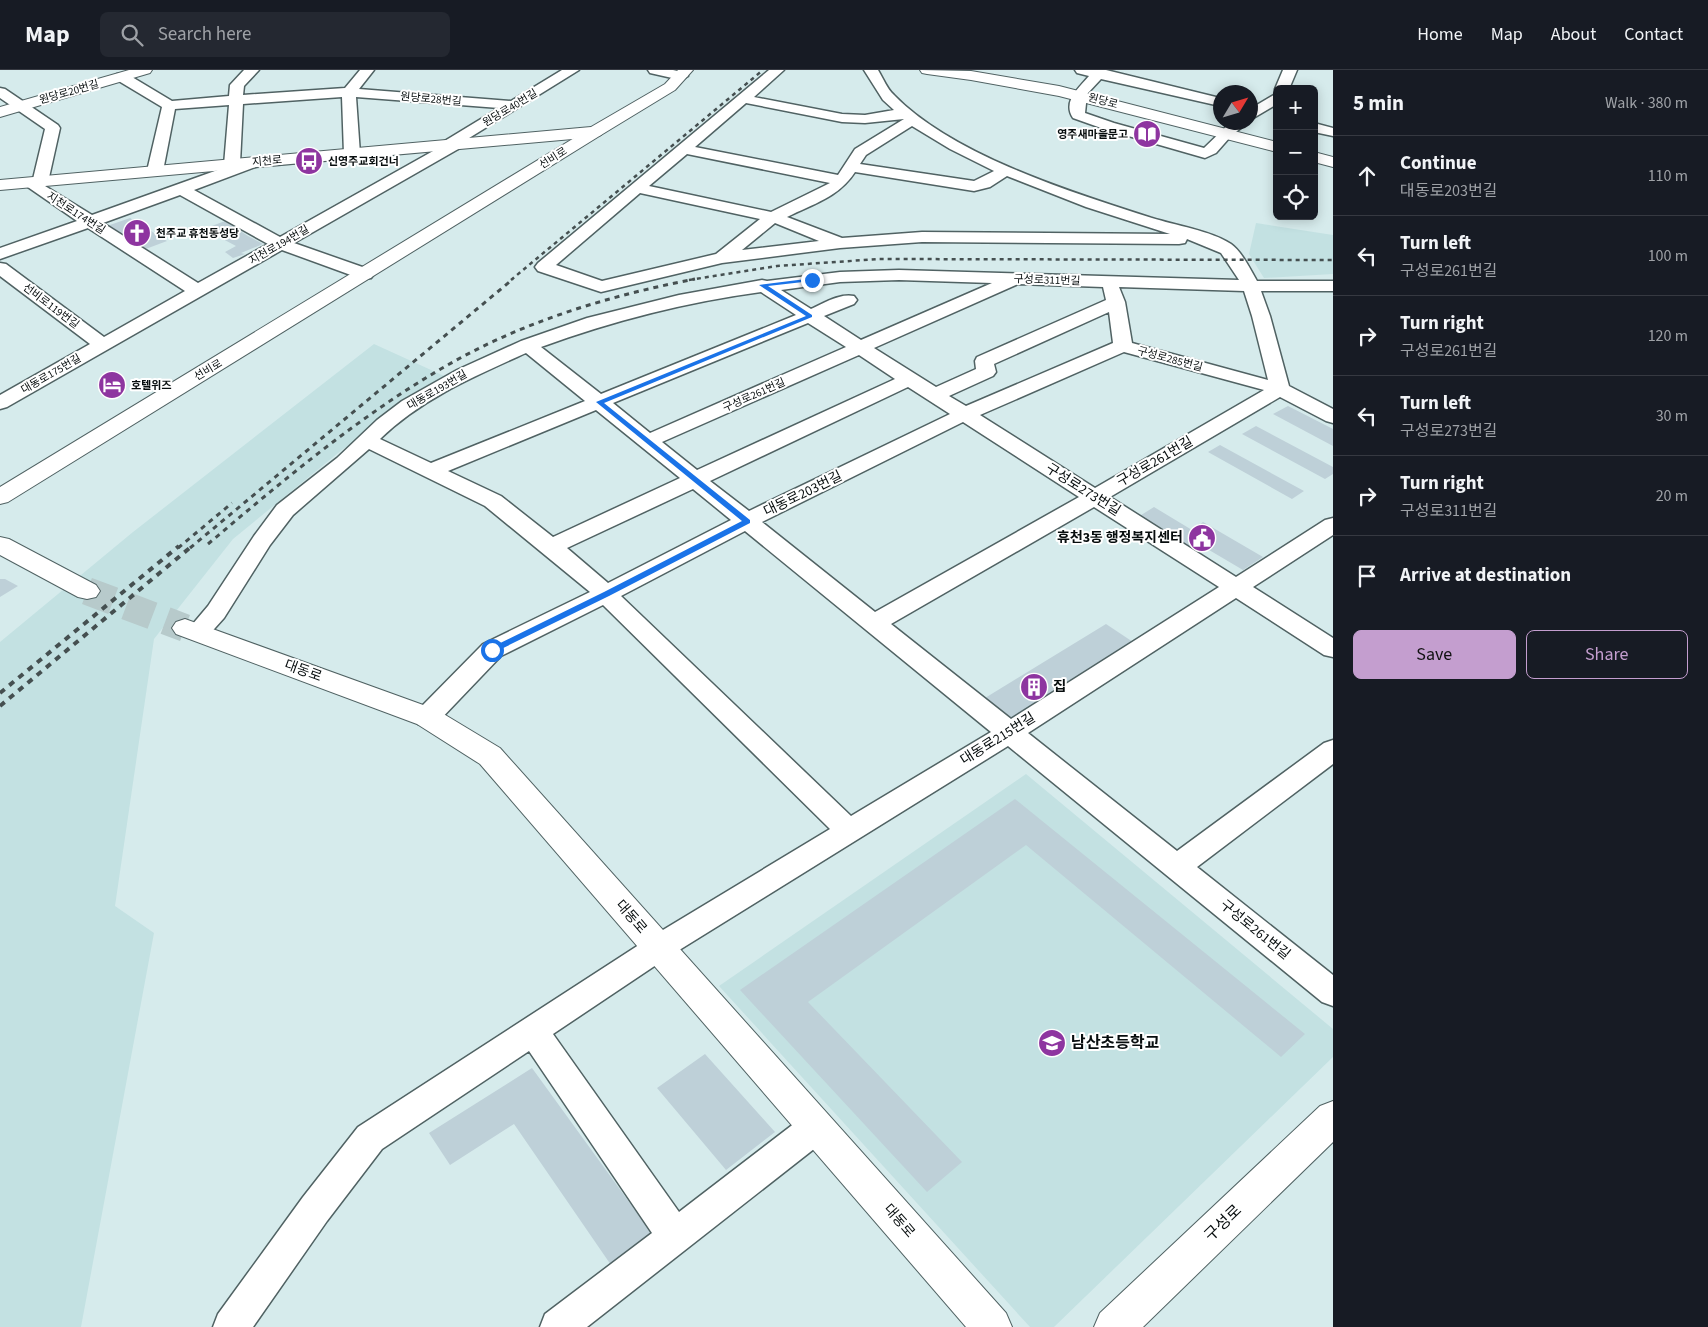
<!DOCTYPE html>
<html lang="en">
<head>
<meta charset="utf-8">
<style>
	:root { --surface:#171b24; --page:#242831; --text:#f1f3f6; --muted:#9ea1a6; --line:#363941; --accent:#c49ecf }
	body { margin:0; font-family:"Source Sans 3","Noto Sans KR",sans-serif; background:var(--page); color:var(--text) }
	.controls { position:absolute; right:15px; top:15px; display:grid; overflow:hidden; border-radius:8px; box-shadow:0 2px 12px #0003 }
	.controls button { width:45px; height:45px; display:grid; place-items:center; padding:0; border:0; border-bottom:1px solid var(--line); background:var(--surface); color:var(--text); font:25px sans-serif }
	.compass { position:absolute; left:1213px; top:15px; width:45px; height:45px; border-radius:50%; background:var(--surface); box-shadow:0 2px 12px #0003; rotate:52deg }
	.stop { position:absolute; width:15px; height:15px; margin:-11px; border:4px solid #1a73e8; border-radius:50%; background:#fff }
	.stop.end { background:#1a73e8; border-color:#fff; box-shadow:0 1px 5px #0008 }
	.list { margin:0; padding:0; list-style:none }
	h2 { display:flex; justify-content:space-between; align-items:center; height:65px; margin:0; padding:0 20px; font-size:21px }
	h2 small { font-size:16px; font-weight:400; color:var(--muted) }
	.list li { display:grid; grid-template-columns:32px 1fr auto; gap:15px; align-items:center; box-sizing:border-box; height:80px; padding:0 20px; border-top:1px solid var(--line) }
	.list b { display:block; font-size:19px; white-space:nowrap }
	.list p { margin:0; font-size:16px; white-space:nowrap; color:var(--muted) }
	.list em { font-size:16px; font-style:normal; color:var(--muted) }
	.actions { display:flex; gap:10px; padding:15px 20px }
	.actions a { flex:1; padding:11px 0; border:1px solid var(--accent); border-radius:8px; text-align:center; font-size:18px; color:var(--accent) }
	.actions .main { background:var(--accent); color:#111 }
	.icon { flex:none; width:28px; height:28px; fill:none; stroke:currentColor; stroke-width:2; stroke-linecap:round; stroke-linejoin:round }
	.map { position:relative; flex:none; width:1333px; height:1257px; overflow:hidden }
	header { display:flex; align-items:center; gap:30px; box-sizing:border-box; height:70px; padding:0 25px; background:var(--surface); border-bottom:1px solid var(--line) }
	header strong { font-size:24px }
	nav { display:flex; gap:28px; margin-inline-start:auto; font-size:18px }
	.search { width:350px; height:45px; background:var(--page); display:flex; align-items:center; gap:12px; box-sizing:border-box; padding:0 18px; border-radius:8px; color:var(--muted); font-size:19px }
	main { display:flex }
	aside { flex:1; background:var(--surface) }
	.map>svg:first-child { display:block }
</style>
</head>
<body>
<header>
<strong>Map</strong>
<div class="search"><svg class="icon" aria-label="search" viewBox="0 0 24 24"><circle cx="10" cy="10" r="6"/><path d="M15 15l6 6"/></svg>Search here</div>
<nav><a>Home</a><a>Map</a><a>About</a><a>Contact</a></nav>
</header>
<main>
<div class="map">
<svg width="1333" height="1257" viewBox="0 0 1333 1257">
	<rect width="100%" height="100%" fill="#d6ebec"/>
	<path fill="#c3e1e2" d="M1256,153l77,12v39l-69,4 -15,-24z
		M374,274l79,36 -110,69 -110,90 -79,100 -39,267 39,27 -73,394h-81v-685l133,-110z
		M1026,704l307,255v28l-279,270h-24l-311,-341z"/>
	<path fill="#bed0d8" d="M130,148l37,23 -24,9 -36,-24z
		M225,151l23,15 15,8 -22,9 4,1 -12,4 -8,-6 11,-6 -32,-17z
		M1288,336l45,23v17l-60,-32z
		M1256,356l77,41v7l-8,5 -83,-45z
		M1220,375l84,46 -12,8 -84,-47z
		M1154,437l38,23 11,-8 60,35 -20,13 -39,-23 -8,5 -58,-35z
		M0,509h5l13,7 -18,11z
		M1106,554l27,18 -119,78 -29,-22z
		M1015,729l290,235 -24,23 -255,-212 -218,157 154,160 -35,30 -187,-202z
		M705,984l70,78 -49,38 -69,-82z
		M532,998l121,167 -42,30 -97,-141 -64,41 -21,-32z"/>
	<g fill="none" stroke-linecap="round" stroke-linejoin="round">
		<path stroke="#b7cacb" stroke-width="28" stroke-dasharray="28 14" stroke-linecap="butt" d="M87,521l98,37"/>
		<g stroke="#506263" stroke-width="3">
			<path id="street" d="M244,0h15l-15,16 -1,9 102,-7 15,-18h14l-15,19 152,12 51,-31h17l-118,73 1,2 -2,3 -166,95 77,27 3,4 -3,4 -6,1 -6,-1 -77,-28 -275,157 -7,2v-14l90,-51 -90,-68v-13l6,1 98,73 81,-46 -97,-63 -88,31v-11l77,-27 -55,-38 2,-3 9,-1 12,-50 -45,-31v-10l5,1 53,36 2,3 -12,54 -3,4 47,29 134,-48 -2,-2 5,-60 -54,4 -12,62 -3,3h-10l-3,-3 15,-64 -45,-27 -2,-3 2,-3h10l45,27 57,-5 1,-11zM342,27l2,57 3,3h10l3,-3 -4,-57 143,11 -56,34 -1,4 -162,91 -86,-47 64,-24 3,-3 -3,-3 -5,-2 -13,5 3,-59zM180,125l88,49 -70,39 -95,-60z
				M648,0h25l13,3 2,3 -7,4 -31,-7z
				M769,0h15l-30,27 88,17 23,1 29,-5 -11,-10 -19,-30h14c5,8 9,19 16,25 58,60 179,98 258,123 22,7 60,13 79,26 11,8 19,25 26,37h76v10h-72l9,25 19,70 44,23v14l-7,-2 -46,-24 -170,100 126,80 89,-57 8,-2v17l-80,52 80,51v19l-9,-2 -88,-57 -208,135 149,118 147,-108 9,-3v24l-136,103 136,108v31l-11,-4 -314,-256 -340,211 -115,77 126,178 125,-96 12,-4 12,4 4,11 -4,11 -241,189h-47l5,-13 107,-81 -123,-182 -147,98 -55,72 -74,106h-40l5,-13 85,-117 55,-70 290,-188 182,-110 -227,-224 -102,51 -65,68 -9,2 -9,-2 -4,-7 4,-7 65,-66 107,-52 -105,-86 -116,-57 -76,66 -23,30 -46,73 -18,20 -8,2 -8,-2 -4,-6 22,-26 46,-70 23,-31 60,-47 40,-38 25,-19 55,-31 64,-29 66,-23 92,-23 83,-15 5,1 73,-9 59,-2 340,10 -18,-27 -34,-14 -2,4 -6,1 -257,-2 -82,6 -118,15 -121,29 -63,-21 -3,-4 3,-4zM746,33l96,19 23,1 39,-4 -49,30 -17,26 -143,-28zM912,56l38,23 44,22 -20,10 -114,-17 6,-9zM687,84l143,29 -59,29 -122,-26zM855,102l119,19 16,-4 17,-11 79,31 84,27 -248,-2 -80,6 -55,-21c26,-13 52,-20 68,-45zM640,123l120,26 -44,35 -114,27 -46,-16zM775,153l44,18 -77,9zM899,210l93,3 -131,57 -37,-24 30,-12 3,-4 -3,-4c-14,-3 -30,7 -43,13l-30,-19 59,-8zM1018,214l85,3 3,13 -129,57 -2,4 1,8 -40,18 -62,-39zM1119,217l125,4 8,25 16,64 -136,-37 -7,-41zM761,222l35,23 -195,79 -60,-47c72,-26 144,-45 220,-55zM1109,242l4,31 -147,63 -17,-10 44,-20 3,-4 -2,-8zM808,253l38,24 -196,86 -37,-30zM1124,282l140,38 -169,98 -115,-73zM526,283l59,48 -154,62 -51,-24c41,-40 95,-63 146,-86zM859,285l36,24 -198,91 -35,-28zM908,317l42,27 -201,97 -39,-30zM596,340l84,68 -127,59 -52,-41 -53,-25zM963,352l116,75 -204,115 -113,-90zM693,419l38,31 -123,63 -41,-35zM1094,437l125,80 -208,132 -120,-95zM745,461l246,201 -140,84 -230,-220z
				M1075,0h31l114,28v8l-119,-27 -14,15 -2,19 29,10 90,25 27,-26h17l-17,14 -15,17 -11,5 -101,-29 -31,-11c-11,-17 6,-30 16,-42l-12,-3z
				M1283,0h14l-8,19h-12v2l-2,-2z
				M1277,23v11l-27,16v-11z
				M1314,53l19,5v8l-19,-4z"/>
		</g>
		<g stroke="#506263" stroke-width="2">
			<path id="secondary" d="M129,0h23l-2,3 -150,44v-10z
				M920,0l51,1 88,15 218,56v10l-218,-56 -88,-16 -44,-6 -5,-1z
				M595,57l6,2 2,3 -2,3 -593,367 -8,2v-17l589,-358z
				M1314,82l19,5v10l-19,-5z
				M0,467l9,2 87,46 4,6 -4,6 -9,2 -9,-2 -78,-42z
				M185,549l252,91 63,38 506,565 6,14h-46l-486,-563 -63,-40 -241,-90 -4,-6 4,-6z
				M1333,1031v41l-190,185h-49l6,-14 220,-207z"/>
		</g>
		<g stroke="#506263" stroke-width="2">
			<path id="primary" d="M678,0h15l-18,20 -74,45 -6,2 -595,53v-10l591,-53 74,-43z"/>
		</g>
		<use href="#street" fill="#fff" fill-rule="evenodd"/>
		<use href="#secondary" fill="#fff" fill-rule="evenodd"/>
		<use href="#primary" fill="#fff" fill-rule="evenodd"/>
		<path stroke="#454f50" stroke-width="2.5" stroke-dasharray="4 4" stroke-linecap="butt" d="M511,210l252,-210
			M689,210l88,-14 102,-7 454,1"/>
		<path stroke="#454f50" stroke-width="3" stroke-dasharray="5 5" stroke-linecap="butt" d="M208,474c78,-66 156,-132 245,-182 75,-42 159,-67 242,-83
			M178,478l54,-45
			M190,478l323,-269"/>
		<path stroke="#454f50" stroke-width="4" stroke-dasharray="6 6" stroke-linecap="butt" d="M0,623l179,-147
			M0,636l192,-160"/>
	</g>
	<path fill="#1a73e8" d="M814,208l-2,3 -44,5 44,29v2l-208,86 146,117v3l-141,73 -114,56h-5v-4l114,-56 138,-71 -146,-119 210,-86 -47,-31z"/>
	<defs>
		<g id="library-disc" transform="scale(1.4375)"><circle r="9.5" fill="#8e35a0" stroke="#fff"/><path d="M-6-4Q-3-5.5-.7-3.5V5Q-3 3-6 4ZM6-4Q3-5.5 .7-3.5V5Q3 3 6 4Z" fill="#fff"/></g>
		<g id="bus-disc" transform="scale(1.4375)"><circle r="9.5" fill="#8e35a0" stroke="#fff"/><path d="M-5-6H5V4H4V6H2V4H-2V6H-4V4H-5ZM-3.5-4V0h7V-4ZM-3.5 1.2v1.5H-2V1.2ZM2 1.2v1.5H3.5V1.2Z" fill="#fff"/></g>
		<g id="church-disc" transform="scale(1.4375)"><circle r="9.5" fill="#8e35a0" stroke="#fff"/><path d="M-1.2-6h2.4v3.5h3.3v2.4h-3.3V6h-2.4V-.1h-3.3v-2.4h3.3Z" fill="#fff"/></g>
		<g id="hotel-disc" transform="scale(1.4375)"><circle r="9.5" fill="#8e35a0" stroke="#fff"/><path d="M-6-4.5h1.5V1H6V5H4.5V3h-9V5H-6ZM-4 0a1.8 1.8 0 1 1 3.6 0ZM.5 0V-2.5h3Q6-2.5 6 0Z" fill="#fff"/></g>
		<g id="civic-disc" transform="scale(1.4375)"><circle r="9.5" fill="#8e35a0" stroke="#fff"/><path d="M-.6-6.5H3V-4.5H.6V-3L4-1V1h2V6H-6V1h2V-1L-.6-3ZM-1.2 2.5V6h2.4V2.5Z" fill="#fff"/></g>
		<g id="building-disc" transform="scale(1.4375)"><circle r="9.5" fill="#8e35a0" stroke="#fff"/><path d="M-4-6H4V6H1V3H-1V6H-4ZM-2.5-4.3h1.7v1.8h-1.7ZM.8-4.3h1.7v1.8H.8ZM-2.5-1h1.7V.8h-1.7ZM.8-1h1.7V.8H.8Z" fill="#fff"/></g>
		<g id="school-disc" transform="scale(1.4375)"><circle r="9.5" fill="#8e35a0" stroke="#fff"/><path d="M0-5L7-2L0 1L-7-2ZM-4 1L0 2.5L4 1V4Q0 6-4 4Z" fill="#fff"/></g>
	</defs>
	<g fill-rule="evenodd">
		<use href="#library-disc" x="1147" y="64"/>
		<use href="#bus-disc" x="309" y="91"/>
		<use href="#church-disc" x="137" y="163"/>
		<use href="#hotel-disc" x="112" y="315"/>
		<use href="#civic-disc" x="1202" y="468"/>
		<use href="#building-disc" x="1034" y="617"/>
		<use href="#school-disc" x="1052" y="973"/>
	</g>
	<g text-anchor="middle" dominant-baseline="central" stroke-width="4" stroke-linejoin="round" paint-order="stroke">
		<g font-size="11" fill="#070d0e" stroke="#fff">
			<text transform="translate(69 22) rotate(-16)">원당로20번길</text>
			<text transform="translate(431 29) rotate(5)">원당로28번길</text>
			<text transform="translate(1103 31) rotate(15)">원당로</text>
			<text transform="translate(510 38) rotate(-31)">원당로40번길</text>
			<text transform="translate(553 88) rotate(-32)">선비로</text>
			<text transform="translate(267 91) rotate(-5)">지천로</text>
			<text transform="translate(76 143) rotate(33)">지천로174번길</text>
			<text transform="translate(279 175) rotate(-30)">지천로194번길</text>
			<text transform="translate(1047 210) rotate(2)">구성로311번길</text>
			<text transform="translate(51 236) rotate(37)">선비로119번길</text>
			<text transform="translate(1170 289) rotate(15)">구성로285번길</text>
			<text transform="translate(208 300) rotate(-31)">선비로</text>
			<text transform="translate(51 304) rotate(-30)">대동로175번길</text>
			<text transform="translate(437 320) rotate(-30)">대동로193번길</text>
			<text transform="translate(754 325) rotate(-24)">구성로261번길</text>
		</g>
		<g font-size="11" font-weight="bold" fill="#070d0e" stroke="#fff" text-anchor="start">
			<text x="1128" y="64" text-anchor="end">영주새마을문고</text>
			<text x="328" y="91">신영주교회건너</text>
			<text x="156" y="163">천주교 휴천동성당</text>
			<text x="131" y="315">호텔위즈</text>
		</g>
		<g font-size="14" fill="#070d0e" stroke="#fff">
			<text transform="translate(1155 392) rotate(-30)">구성로261번길</text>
			<text transform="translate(1083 420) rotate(32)">구성로273번길</text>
			<text transform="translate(803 424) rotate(-26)">대동로203번길</text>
			<text transform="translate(303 601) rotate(20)">대동로</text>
			<text transform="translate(998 669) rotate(-32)">대동로215번길</text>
			<text transform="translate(631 847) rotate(49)">대동로</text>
			<text transform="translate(1255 860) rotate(39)">구성로261번길</text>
			<text transform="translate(899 1151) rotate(49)">대동로</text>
		</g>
		<g font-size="14" font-weight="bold" fill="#070d0e" stroke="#fff" text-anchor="end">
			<text x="1183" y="468">휴천3동 행정복지센터</text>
			<text x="1053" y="617" text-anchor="start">집</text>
		</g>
		<g font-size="16" font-weight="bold" fill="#070d0e" stroke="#fff" text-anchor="start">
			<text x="1071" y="973">남산초등학교</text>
		</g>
		<g font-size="16" fill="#070d0e" stroke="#fff">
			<text transform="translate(1223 1153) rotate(-44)">구성로</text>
		</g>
	</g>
</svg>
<div class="controls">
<button>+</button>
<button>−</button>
<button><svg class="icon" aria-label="locate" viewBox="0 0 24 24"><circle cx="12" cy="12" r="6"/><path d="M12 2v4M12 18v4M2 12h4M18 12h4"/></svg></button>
</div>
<svg class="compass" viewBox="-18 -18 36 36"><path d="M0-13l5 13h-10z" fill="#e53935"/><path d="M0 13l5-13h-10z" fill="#9ea1a6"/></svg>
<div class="stop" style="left:492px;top:580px"></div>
<div class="stop end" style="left:812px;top:210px"></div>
</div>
<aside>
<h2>5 min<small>Walk · 380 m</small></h2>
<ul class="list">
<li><svg class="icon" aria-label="ahead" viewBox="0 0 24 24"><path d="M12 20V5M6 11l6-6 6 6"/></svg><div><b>Continue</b><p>대동로203번길</p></div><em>110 m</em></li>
<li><svg class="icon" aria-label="left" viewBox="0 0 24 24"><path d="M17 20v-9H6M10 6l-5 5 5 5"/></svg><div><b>Turn left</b><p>구성로261번길</p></div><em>100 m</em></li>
<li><svg class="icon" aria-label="right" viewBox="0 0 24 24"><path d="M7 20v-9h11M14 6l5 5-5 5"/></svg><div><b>Turn right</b><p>구성로261번길</p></div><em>120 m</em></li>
<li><svg class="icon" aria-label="left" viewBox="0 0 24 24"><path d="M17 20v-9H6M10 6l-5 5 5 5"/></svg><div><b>Turn left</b><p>구성로273번길</p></div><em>30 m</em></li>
<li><svg class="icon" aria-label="right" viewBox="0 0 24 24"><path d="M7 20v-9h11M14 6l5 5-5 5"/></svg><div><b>Turn right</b><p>구성로311번길</p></div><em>20 m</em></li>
<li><svg class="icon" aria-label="arrive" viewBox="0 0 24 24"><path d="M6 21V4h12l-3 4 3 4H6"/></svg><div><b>Arrive at destination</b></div></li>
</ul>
<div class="actions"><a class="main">Save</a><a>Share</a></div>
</aside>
</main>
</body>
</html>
